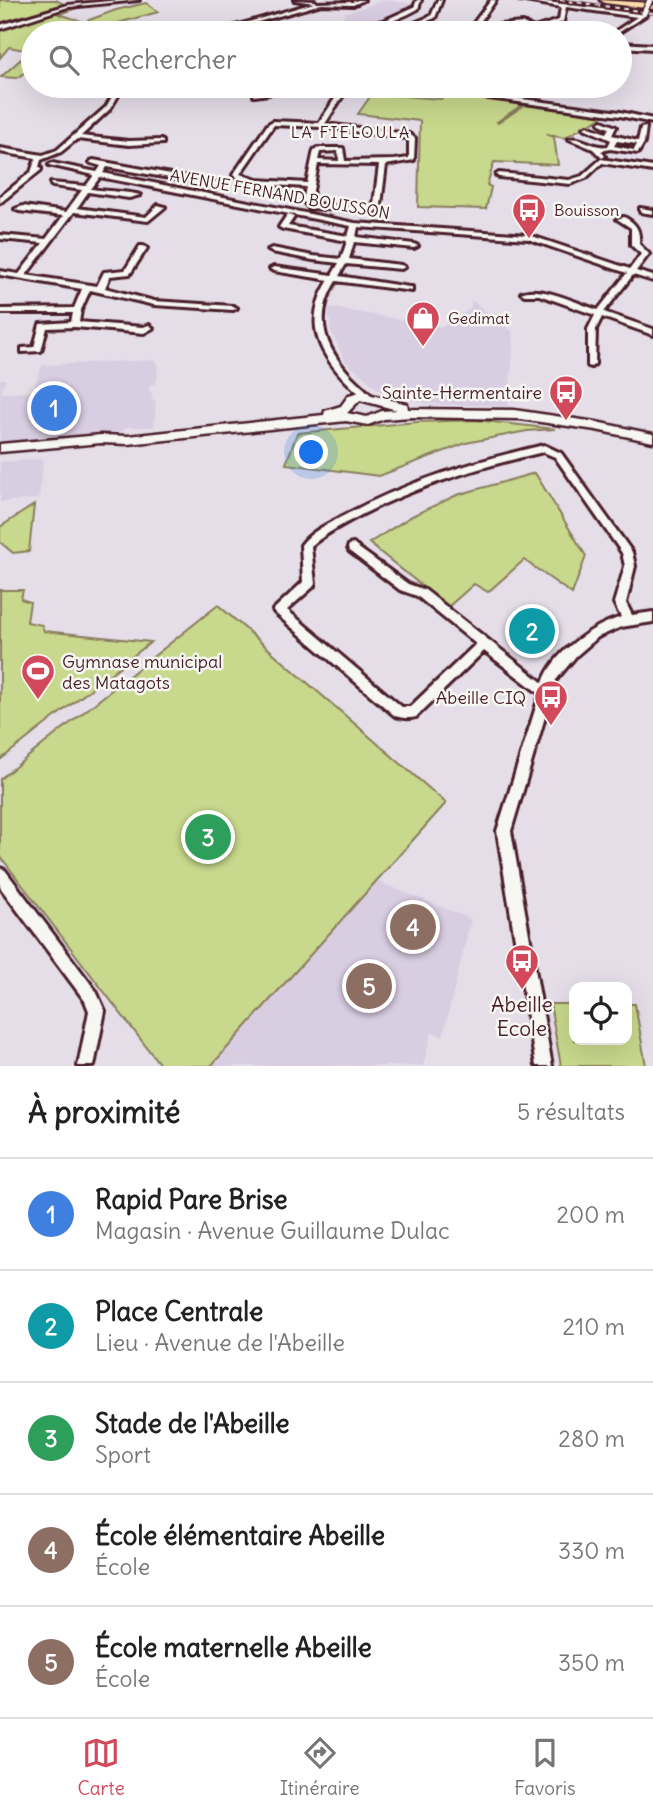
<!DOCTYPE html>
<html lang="fr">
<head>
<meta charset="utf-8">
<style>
	:root { --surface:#fff; --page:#f2f2f2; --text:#222; --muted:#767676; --line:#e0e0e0; --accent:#d1495b }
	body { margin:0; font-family:Delius,sans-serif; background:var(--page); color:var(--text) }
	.controls { position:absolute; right:21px; bottom:21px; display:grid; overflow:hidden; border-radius:14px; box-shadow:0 7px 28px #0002 }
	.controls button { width:63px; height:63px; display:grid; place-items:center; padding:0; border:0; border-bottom:2px solid var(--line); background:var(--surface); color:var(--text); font:35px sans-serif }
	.you { position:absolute; left:312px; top:453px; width:24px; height:24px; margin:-18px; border:5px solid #fff; border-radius:50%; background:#1a73e8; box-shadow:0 0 0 10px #1a73e833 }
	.badge { display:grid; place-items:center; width:46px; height:46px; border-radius:50%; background:var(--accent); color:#fff; font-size:23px; font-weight:700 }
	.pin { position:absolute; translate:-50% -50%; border:4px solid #fff; box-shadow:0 2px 7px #0006 }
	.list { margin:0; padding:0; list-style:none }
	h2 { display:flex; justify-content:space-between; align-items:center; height:91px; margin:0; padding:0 28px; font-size:30px }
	h2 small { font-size:23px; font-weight:400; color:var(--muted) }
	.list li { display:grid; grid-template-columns:46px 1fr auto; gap:21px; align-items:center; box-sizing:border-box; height:112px; padding:0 28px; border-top:2px solid var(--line) }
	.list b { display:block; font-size:26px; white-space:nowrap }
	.list p { margin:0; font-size:23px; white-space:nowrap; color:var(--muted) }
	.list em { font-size:23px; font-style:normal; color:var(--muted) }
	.icon { flex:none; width:38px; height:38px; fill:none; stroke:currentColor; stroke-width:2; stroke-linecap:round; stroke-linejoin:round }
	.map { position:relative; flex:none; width:653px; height:1066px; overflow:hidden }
	.search { position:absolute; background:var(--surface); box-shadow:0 7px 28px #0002; left:21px; right:21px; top:21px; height:77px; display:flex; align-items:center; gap:18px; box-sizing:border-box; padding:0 24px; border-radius:38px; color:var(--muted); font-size:26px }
	.sheet { height:651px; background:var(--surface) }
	nav { display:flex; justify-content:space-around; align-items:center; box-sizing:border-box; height:98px; border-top:2px solid var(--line); background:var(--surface); font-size:19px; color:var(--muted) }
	nav a { display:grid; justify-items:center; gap:4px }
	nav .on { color:var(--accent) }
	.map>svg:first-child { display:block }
</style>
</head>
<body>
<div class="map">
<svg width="653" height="1066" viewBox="0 0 653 1066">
	<rect width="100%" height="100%" fill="#e5dee9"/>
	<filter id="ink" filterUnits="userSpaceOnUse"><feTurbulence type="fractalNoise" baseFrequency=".0143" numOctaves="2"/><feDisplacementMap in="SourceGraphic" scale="14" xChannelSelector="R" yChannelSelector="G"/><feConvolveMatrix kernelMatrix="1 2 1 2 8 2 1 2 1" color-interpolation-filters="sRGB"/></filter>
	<g filter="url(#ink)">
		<path fill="#d9cde2" d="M385,0l30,4 -26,13 -41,12 -39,4 -6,-10 39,-4 3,-6z
			M471,300l41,31 1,22 -5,53 -79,-2 -45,-10 -39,-33 -14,-30 -3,-24 114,20 28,-18z
			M157,360l1,16 -3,8h-5l-1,8h3l-1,6 5,4 -2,25h-27l-6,5 -121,10v-63h6l-5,14 32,-1 9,-27z
			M40,459l3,2 -4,38 -39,3v-40z
			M377,881l94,38 -28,117 -11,-4 -9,34h-212z"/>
		<path fill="#c8d88c" stroke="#897c5c" stroke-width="2" d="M0,0h56l18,9 -15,5 25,8 32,-12 30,-7 12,9 -76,21h-49v34l-16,11 -16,-1 29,-26 -21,-4 -9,11z
			M377,87l18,2 -3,6 49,4 6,-8 79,11 -29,20 1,1 31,-21 78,12 -43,24 -18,-4 8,3 4,28 -64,-3 -7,23 4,2 -5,22 -68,-2 2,-86 -62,-7z
			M475,420l80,9 -28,2 -61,12 -87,33 -93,-12 11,-31 120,-11z
			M535,473l51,83 -14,38 -48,-34 -36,32 -14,-8 -26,23 -79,-64 43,-27 45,-21z
			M34,505l-5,46 -16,2 -13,-11v-15z
			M0,590h23l-2,9 9,3 -3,20 15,3 2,6 107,11 -151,118z
			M218,605l228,198 -235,263h-50l-161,-210v-77z
			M550,1004h24v36h53v-36h8l11,62h-85z"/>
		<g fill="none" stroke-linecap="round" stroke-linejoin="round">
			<g stroke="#4a1f2b" stroke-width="6">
				<path id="minor" d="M120,0h19l-71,7 -68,22v-4l68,-20z
					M294,0l21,1 2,2 35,-1 6,-2h6l-11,5 -32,-1 -102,29h-8l103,-30z
					M417,0h4l-3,9c-27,15 -60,25 -91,24l56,-12 31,-14z
					M438,0h4l-7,18 -38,15h-6l40,-17z
					M491,0h5l-17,23 8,3 36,-3 11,5 25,-8 2,-13 -42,-7h13l114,15 -28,18h-5l24,-16 -71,-10 -3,15 -25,8 5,3h-6l-15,-6 -33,2 -3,4h-5l3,-4 -11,-5z
					M620,43l33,2v4l-33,-2z
					M118,86h6l-14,23 -29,27 48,5 32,-1 2,1v2l-34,2 -52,-6 -16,13 -20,8 -2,7 2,1v2l-41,33v-6l31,-25 5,-14 -36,-6v-4l43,7 14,-5 49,-43z
					M266,86h6l-3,8 -15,2v-2l10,-2z
					M343,86h6l-24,38 84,10 6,4 -1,22 -28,5 -5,40 -6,7 -66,-4 -6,-7 3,-14 -50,-3 -22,-8 -1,-1 35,-51 5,-3 46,2zM274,125l47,2 86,11 2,1v19l-15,2 -49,1 -2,-13h-26l-3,2 -7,33 -50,-3 -17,-6zM338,151l1,10 -21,-1 2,-8zM318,164l61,1 -5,39 -4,4 -56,-4 -3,-3z
					M412,86h14l194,26 33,7v4l-33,-7 -205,-28z
					M602,121l14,6 -4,8 26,6 3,-13 5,-1 -2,16 -6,10 -28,-4 -9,2 4,5 -3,2 -9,-9 -24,-10c13,-3 25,10 39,7l3,-6 -27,-12 3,-2 19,7 3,-5 -9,-4 -1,-1zM617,141l20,3 -3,6 -20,-4z
					M601,159l52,8v4l-51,-8 -16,15 -16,6 -71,-7 -3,-2 3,-2 70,7 13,-4z
					M93,160l128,23 3,2 -3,2 -114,-20 -4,6 252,50 174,12 101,34 11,-15 -10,-9v-17l-14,-9 7,-2c13,7 16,13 15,27l10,10 -13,17 17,5v5l-20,-6 -29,37 49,17v6l-51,-18 -6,12 -1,35 -4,3 -3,-1v-37l7,-14 -56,-20h-14l-4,-2c18,-9 58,11 77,17l29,-37 -99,-34 -170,-12 -2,10 58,7 4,2 -4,2 -60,-6 -5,17 52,6 4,2 -4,2 -55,-5 -7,12 70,11h3v4l-76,-10c-22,35 -13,65 15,95 6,6 13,12 20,19l-5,3 -3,-1c-38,-33 -65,-69 -34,-117l-55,-9 -4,-2 4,-2 58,8 7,-12 -26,-3 -41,-8 -4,-2 4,-2 41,8 28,3 6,-18 -64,-12 -4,-2 8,-12h3l4,2 -6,9 60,10 3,-10 -251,-49 -9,12c13,2 39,3 49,6l-11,3 -41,-6 -11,16 69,9 12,-12 7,2 -17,14 -74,-9 -48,63 71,11 7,-14 21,-2 15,-24h3l4,2 -17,26 -20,2 -5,12 49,13 79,5 4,2 -4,2 -79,-5 -64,-15 -9,20 -2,12 64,5 6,-2 4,3 -9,5 -69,-6 -28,1 -6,23 -19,1v-4l12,-1 6,-23 31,-2 2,-9h-73v-4l74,-1 8,-19 -82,-14v-4l19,3 24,-31 -43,-4v-4l46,4 17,-23 -44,-5 -4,-2 8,-3 43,6 16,-22 -29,-4 -2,-1v-2l35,3 8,-11 -45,-10 3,-2 45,9 4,-6 -10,-3 -1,-1z
					M640,208l13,2v4l-13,-2z
					M544,445l17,8 71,99 3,14 -9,37 6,12 21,-3v10l-32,5 -23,10 -22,19 -20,24 -45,151 41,235h-16l-39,-235 43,-137 -56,-43 -68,66c-6,2 -15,1 -21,-1l-120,-103 -2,-3 30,-28 -2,-37c10,-14 29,-22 44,-30 63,-34 130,-54 199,-70zM543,452l12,5 67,96 3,13 -11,37 7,14c-29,9 -68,35 -78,66l-118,-93 -17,-6 -55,-40 -4,1 -1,3 1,3 51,39 17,6 59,48 -66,63h-8l-115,-97 26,-23 2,-3 -4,-38c15,-13 33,-22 50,-31 58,-30 119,-48 182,-63z
					M0,868l5,2 91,121 9,20 -11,55h-16l11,-55 -4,-10 -85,-114z"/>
			</g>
			<g stroke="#4a1f2b" stroke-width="5">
				<path id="secondary" d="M360,392l47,12 1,5 106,1 82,12 57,12v8l-57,-12 -76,-11 -109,-2 -27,2 -16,6 -22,-4 -218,23 -27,-1 -101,9v-8l101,-9 27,1 196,-21 1,-4 16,-5 8,-11zM360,400l37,10 -15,1 -15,6 -20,-4z"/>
			</g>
			<g stroke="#4a1f2b" stroke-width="5">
				<path id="motorway" d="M600,0l53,3v6l-48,-6z"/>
			</g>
			<use href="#minor" fill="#f6f6f2" fill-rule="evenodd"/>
			<use href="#secondary" fill="#f6f6f2" fill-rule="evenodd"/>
			<use href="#motorway" fill="#fbddab" fill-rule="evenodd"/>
			<g stroke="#4a1f2b" stroke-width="3.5">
				<path id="rail" d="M560,0l93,13"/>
			</g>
			<use href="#rail" stroke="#f6f6f2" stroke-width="2" stroke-dasharray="4.5" stroke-linecap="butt"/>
			<g stroke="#4a1f2b" stroke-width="8" stroke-linecap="butt">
				<path id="minor-bridge" d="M644,13l6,-13"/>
			</g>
			<use href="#minor-bridge" stroke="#f6f6f2" stroke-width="5"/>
		</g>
	</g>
	<defs>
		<g id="bus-pin" transform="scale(1.75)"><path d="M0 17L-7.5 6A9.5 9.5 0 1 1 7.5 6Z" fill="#d1495b" stroke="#f6f6f2"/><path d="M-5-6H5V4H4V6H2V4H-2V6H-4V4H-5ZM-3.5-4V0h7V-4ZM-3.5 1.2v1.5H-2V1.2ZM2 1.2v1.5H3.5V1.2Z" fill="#fff"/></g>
		<g id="shop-pin" transform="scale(1.75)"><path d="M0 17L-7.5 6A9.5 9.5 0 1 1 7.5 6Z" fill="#d1495b" stroke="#f6f6f2"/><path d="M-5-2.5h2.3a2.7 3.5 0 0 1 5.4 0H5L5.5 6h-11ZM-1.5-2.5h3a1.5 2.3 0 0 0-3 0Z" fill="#fff"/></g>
		<g id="stadium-pin" transform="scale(1.75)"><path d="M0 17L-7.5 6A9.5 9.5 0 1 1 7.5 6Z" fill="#d1495b" stroke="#f6f6f2"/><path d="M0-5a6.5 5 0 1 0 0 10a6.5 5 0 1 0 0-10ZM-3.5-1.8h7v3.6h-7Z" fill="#fff"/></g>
	</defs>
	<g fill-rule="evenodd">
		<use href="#bus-pin" x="529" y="210"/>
		<use href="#shop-pin" x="423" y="318"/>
		<use href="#bus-pin" x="566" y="392"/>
		<use href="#stadium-pin" x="38" y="671"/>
		<use href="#bus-pin" x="551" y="697"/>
		<use href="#bus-pin" x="522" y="961"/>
	</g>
	<g text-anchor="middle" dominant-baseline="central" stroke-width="5" stroke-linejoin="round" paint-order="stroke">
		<g font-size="16" letter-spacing="2" fill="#4a1f2b" stroke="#f6f6f2">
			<text x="351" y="132">LA FIELOULA</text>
		</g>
		<g font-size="16" fill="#4a1f2b" stroke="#f6f6f2">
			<text transform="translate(280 194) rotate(10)">AVENUE FERNAND BOUISSON</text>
		</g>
		<g font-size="16" fill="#4a1f2b" stroke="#f6f6f2" text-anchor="start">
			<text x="554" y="210">Bouisson</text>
			<text x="448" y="318">Gedimat</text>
		</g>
		<g font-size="18" fill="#4a1f2b" stroke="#f6f6f2" text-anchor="end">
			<text x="542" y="392">Sainte-Hermentaire</text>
			<text x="62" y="661" text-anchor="start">Gymnase municipal<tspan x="62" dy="21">des Matagots</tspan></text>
			<text x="526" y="697">Abeille CIQ</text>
		</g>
		<g font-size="21" fill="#4a1f2b" stroke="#f6f6f2">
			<text x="522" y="1004">Abeille<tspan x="522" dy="24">Ecole</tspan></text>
		</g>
	</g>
</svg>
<div class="controls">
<button><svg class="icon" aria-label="locate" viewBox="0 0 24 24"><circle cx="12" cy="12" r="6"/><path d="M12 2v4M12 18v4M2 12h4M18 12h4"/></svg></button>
</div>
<div class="you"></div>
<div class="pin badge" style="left:54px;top:408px;background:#3f7fe0">1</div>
<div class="pin badge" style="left:532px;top:631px;background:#0f9aa8">2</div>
<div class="pin badge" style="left:208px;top:837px;background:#2e9e5b">3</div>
<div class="pin badge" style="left:413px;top:927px;background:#8d6e63">4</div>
<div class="pin badge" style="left:369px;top:986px;background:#8d6e63">5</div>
<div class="search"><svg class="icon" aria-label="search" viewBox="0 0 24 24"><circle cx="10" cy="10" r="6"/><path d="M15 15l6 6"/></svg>Rechercher</div>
</div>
<section class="sheet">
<h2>À proximité<small>5 résultats</small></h2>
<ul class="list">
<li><span class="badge" style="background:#3f7fe0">1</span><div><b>Rapid Pare Brise</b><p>Magasin · Avenue Guillaume Dulac</p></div><em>200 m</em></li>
<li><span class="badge" style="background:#0f9aa8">2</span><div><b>Place Centrale</b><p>Lieu · Avenue de l'Abeille</p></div><em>210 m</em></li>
<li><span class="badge" style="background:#2e9e5b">3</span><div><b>Stade de l'Abeille</b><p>Sport</p></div><em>280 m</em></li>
<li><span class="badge" style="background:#8d6e63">4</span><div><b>École élémentaire Abeille</b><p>École</p></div><em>330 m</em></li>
<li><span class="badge" style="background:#8d6e63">5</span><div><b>École maternelle Abeille</b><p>École</p></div><em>350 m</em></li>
</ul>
</section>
<nav>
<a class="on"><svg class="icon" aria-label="map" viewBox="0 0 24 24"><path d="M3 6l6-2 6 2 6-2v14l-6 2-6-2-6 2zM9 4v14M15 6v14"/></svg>Carte</a>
<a><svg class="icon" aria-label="directions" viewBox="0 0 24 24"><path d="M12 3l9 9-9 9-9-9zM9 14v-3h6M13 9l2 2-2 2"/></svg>Itinéraire</a>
<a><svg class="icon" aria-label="saved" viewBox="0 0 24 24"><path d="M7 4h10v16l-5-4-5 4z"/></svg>Favoris</a>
</nav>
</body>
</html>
